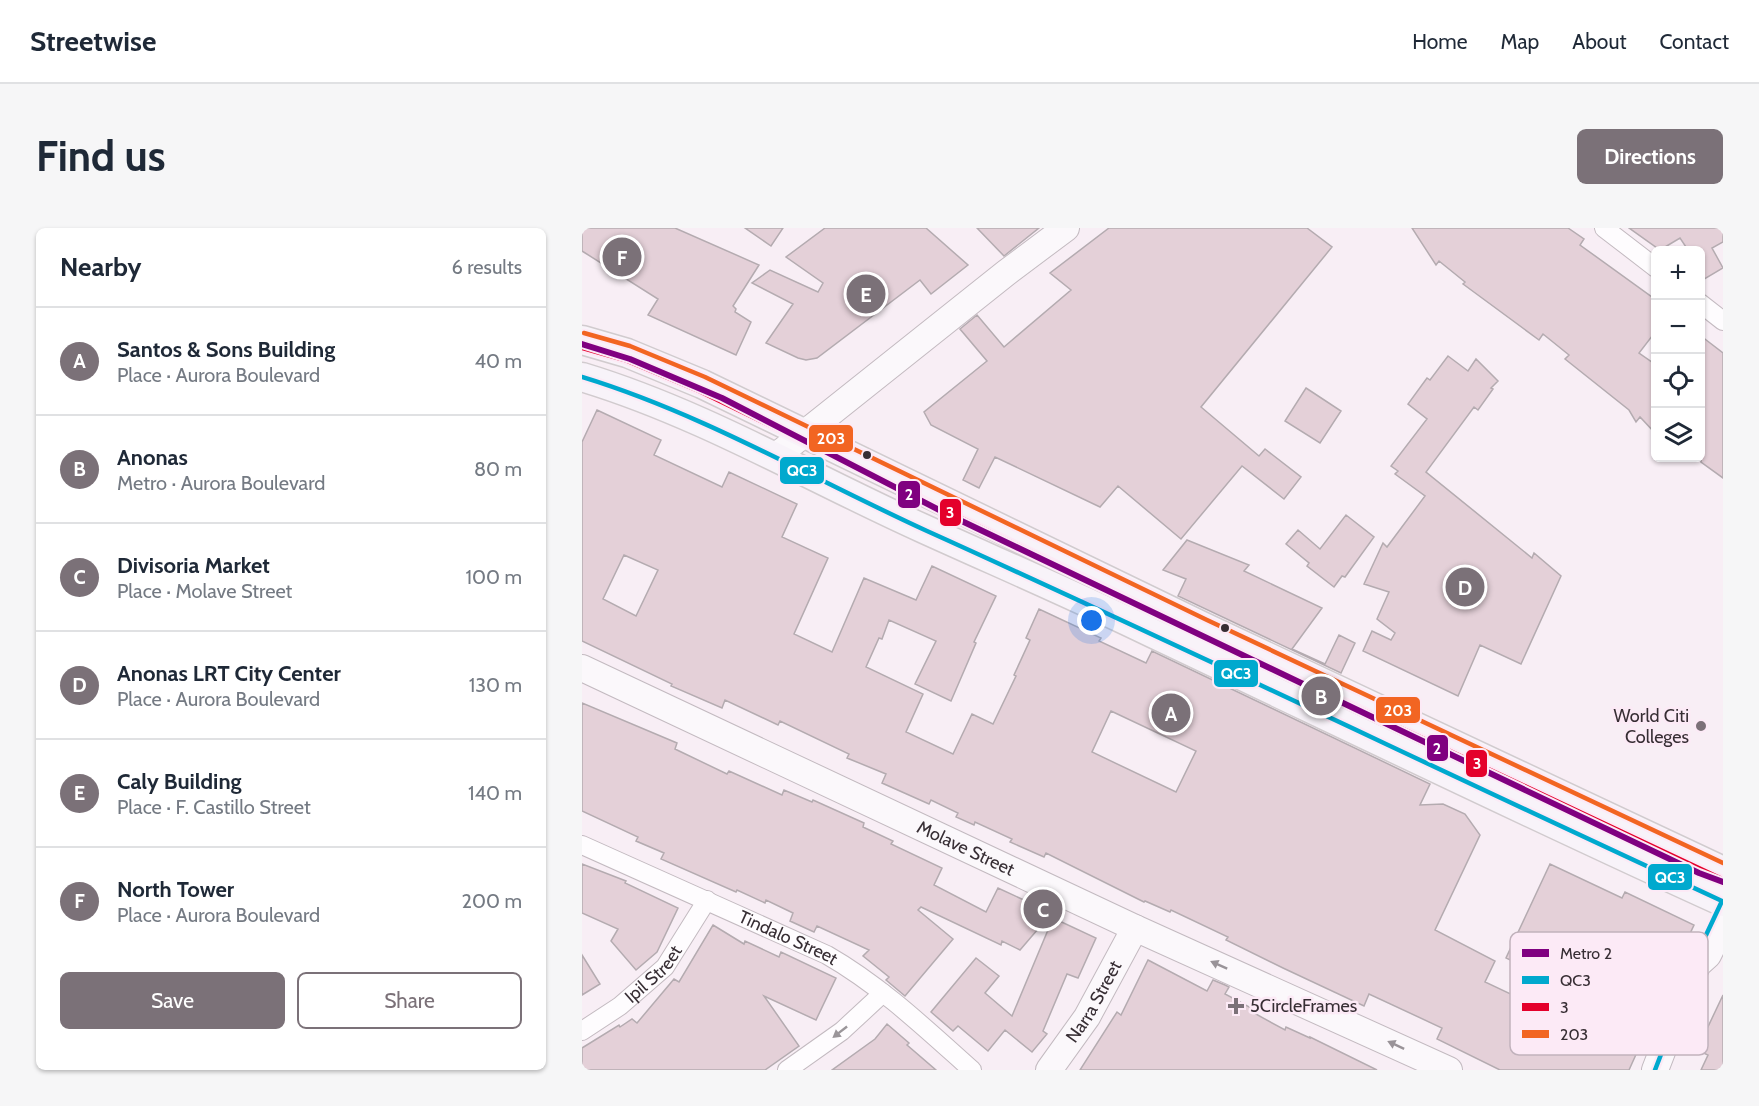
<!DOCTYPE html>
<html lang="en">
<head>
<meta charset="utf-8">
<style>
	:root { --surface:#fff; --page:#f6f6f7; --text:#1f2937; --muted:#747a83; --line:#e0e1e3; --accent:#7b7178 }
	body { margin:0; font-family:Cabin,sans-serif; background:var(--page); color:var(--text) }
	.controls { position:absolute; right:18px; top:18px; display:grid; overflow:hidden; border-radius:9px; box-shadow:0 2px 4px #0004 }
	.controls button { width:54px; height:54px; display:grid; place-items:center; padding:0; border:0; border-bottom:2px solid var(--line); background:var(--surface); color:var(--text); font:30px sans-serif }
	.you { position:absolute; left:510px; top:393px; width:21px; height:21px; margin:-15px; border:4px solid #fff; border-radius:50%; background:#1a73e8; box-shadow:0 0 0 9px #1a73e833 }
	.badge { display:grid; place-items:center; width:39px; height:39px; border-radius:50%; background:var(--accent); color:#fff; font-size:20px; font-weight:700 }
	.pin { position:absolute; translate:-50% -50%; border:3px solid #fff; box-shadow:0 2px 6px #0006 }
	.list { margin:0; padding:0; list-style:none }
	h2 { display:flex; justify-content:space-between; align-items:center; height:78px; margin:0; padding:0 24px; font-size:26px }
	h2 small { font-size:20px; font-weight:400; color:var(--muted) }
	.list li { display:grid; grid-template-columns:39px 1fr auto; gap:18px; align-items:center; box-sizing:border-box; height:108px; padding:0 24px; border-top:2px solid var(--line) }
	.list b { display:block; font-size:22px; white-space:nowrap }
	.list p { margin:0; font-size:20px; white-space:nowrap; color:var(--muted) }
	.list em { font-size:20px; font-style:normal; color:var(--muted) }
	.actions { display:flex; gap:12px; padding:18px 24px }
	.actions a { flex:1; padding:14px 0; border:2px solid var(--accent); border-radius:9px; text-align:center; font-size:21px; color:var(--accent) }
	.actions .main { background:var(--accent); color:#fff }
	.icon { flex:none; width:33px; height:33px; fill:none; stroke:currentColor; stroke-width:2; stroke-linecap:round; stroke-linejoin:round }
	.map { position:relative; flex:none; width:1141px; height:842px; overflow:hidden; border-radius:9px }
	header { display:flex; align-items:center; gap:36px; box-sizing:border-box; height:84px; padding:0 30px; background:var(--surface); border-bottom:2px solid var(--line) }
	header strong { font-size:28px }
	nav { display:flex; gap:33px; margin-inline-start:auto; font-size:21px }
	.intro { display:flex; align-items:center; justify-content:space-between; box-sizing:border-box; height:144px; padding:0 36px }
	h1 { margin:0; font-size:42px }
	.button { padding:15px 27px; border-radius:9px; background:var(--accent); color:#fff; font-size:21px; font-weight:700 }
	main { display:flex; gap:36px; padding:0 36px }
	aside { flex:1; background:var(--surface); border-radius:9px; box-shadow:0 2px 4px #0004 }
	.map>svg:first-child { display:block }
</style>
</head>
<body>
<header>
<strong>Streetwise</strong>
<nav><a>Home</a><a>Map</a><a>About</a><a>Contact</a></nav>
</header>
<div class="intro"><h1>Find us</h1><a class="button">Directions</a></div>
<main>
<aside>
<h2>Nearby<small>6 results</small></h2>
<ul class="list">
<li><span class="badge">A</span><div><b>Santos &amp; Sons Building</b><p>Place · Aurora Boulevard</p></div><em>40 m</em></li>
<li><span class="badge">B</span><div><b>Anonas</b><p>Metro · Aurora Boulevard</p></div><em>80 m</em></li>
<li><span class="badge">C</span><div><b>Divisoria Market</b><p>Place · Molave Street</p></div><em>100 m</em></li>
<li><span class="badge">D</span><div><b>Anonas LRT City Center</b><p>Place · Aurora Boulevard</p></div><em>130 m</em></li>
<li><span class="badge">E</span><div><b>Caly Building</b><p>Place · F. Castillo Street</p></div><em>140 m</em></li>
<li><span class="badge">F</span><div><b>North Tower</b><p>Place · Aurora Boulevard</p></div><em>200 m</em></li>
</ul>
<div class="actions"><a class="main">Save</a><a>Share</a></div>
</aside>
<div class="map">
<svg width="1141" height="842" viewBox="0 0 1141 842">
	<rect width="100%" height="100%" fill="#f8eef5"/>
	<path fill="#e4d0d8" stroke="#b4abb0" stroke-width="1.5" fill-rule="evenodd" d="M0,0h93l84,37 -26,41 3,3 -1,3 16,10 -15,33 -88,-40 10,-16 -76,-48z
		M163,0h38l-12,18z
		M243,0h101l42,37 -37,29 -11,-14 -103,78 -11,2 -8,-2 -32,-15 27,-39 -41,-21 18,-13 48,22 5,-9 -37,-26z
		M395,0h62l-35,28z
		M527,0h198l25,19 -131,160 58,49 6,-7 36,28 -17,22 -42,-33 -61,73 -63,-53 -18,21 -105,-50 -16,31 -16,-8 15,-31 -47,-24 -7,-13 63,-51 -27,-32 17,-14 27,32 67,-57 -21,-17z
		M830,0h156l16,11 -4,6 76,55v31l-17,22 17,12v69l-16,-17 -4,5 -7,-12 -64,-51 4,-4 -26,-21 -4,6 -76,-56 2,-2 -26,-21 -3,4z
		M1047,0h94v14l-11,6 11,20 -22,13v-31h-13l-8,-12 -20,12z
		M1119,108l22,17v125l-22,-16z
		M866,128l20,15 8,-12 22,22 -7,7 2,1 -15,21 -4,-3 -48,65 106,86 2,-5 27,23 -40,88 -41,-19 -22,51 -95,-45 9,-20 19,9 4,-7 -18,-14 12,-27 -25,-8 19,-41 4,4 38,-51 -30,-22 3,-3 -7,-5 36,-47 -19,-15 19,-26 3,2z
		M724,160l35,23 -21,32 -35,-22z
		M15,182l64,30 -7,15 68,32 7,-15 68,32 -15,33 46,21 -34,76 38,18 32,-74 52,22 16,-34 64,30 -22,46 2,1 -25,58 -36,-17 21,-43 -47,-21 -7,19 -3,-1 -13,29 57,27 -17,38 47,22 19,-40 21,10 23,-48 -2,-1 16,-35 -4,-2 13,-29 62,29 -2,3 47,22 6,-12 278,133 -10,21 23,-1 22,10 15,21 -45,95 60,31 -10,21 30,14 -1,2 52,23 13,-28 -73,-35 44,-94 72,34 3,-6 69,33 -49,104 2,1 -18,40h-129l-63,-31 5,-11 -73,-34 -5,12 -81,-38 -57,-28 2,-3 -57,-27 -1,2 -25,-11 -1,1 -98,-49 -2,4 -34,-15 2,-3 -37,-17 -1,3 -18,-8 2,-4 -27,-13 -2,4 -47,-21 4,-9 -39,-16 2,-4 -69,-33 -2,4 -53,-25 -3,8 -51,-22 1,-2 -90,-43v-199zM42,327l34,15 -22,46 -33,-17zM529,483l85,40 -20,41 -84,-40z
		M764,287l28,22 -29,40 -3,-1 -8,11 -27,-21 2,-3 -23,-19 12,-14 22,19z
		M605,312l62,25 -5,6 78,37 -30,41 33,15 14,-29 16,8 -14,30 -163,-77 8,-17 -23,-9z
		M0,475l95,40 -2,6 52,25 2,-3 53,24 2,-5 28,12 1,-2 51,23 -1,4 30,14 -2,3 51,24 -8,17 52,27 12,-24 28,13 4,-6 26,13 -36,42 -18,-9 -1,4 -80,-38 -3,3 35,29 -48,57 -19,-16 3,-3 -26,-21 6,-6 -52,-24 -3,6 -24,-11 3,-8 -27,-13 -1,3 -28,-13 -1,2 -75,-33 3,-6 -28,-12 2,-4 -56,-26z
		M0,636l44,17 -1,2 53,25 -21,44 -21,18 -25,-29 7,-12 -36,-16z
		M471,690l43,20 -18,40 -11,-4 -24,57 4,3 -15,18 -27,-22 -17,21 -30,-25 -5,5 -22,-19 45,-54 23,18 -14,17 27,23z
		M131,697l31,19 1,-3 34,16 2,-5 55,26 -20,42 -52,-24 35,50 -34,24h-183v-22l37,-23 1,2 12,-8 5,4 37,-44 5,3z
		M0,727l18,29 -18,11z
		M566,732l59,31 6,-11 12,5 4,2 -4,7 30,16 -1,3 31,17 1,-3 24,11v-1l67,33h-297l37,-58 4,3z
		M1141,767v75h-22l7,-15 -11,-5z
		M305,796l22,19 -2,2 29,25h-104l43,-31z"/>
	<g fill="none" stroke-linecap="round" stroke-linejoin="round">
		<g stroke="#c3bac0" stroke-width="20">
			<g id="street">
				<path d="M1022,0l52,40"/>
				<path d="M1118,75l23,18"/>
				<path id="s1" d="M0,617l245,110c54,31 99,74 145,115"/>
				<path id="s2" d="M0,803l38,-25 45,-39 42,-67"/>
				<path d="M205,842l55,-39 41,-38"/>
			</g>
		</g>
		<g stroke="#c3bac0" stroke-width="28">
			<g id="secondary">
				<path d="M193,229l231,-184 60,-45"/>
				<path id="s3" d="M0,440l553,260 314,142"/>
				<path id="s4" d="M467,842l38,-53 48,-89"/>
				<path d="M1073,842l32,-83 11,-23 10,-9 15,-30"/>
			</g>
		</g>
		<g stroke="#d1cbce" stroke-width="31">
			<path id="primary" d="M0,112l45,13 75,31 502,243 519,244
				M0,149c119,36 227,100 340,151 77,35 154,68 230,105 190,90 379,182 571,269"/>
		</g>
		<use href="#street" stroke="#fefcfe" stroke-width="18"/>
		<use href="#secondary" stroke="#fbf8fb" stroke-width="26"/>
		<use href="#primary" stroke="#f8f3f9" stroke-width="28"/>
		<g stroke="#fceaf6" stroke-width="9">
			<path id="bus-1" d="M0,149c121,37 231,102 345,154 266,120 530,248 795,370l-23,49 -1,14 -11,23 -32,83"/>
		</g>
		<g stroke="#fceaf6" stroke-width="9">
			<path id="bus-2" d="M0,120l43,12 74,31 502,243 519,244"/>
		</g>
		<g stroke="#fceaf6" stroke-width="9">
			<path id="bus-3" d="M2,105l46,13 75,31 502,243 516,243"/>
		</g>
		<use href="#bus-1" stroke="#00a9ce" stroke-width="4.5"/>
		<use href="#bus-2" stroke="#e4002b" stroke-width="4.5"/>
		<use href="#bus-3" stroke="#f26522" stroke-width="4.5"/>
		<g stroke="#fceaf6" stroke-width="10">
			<path id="metro-1" d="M0,116l48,15 92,39 225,116 752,359 24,9"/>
		</g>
		<use href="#metro-1" stroke="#800080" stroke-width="6"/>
	</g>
	<defs><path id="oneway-solid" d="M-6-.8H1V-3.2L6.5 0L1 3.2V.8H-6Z" transform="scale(1.5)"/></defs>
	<g fill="#999398">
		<use href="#oneway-solid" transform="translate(637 737) rotate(-156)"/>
		<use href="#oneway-solid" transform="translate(814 817) rotate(-155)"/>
	</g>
	<use fill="#9a9599" href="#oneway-solid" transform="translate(258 804) rotate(142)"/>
	<g fill="#372e34" stroke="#fceaf6" stroke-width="2">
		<circle cx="285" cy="227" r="5"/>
		<circle cx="643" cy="400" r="5"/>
	</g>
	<g fill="#7b7178" stroke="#fceaf6" stroke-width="2">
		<circle cx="1119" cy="498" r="6"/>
		<path d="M651 769h6v6h6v6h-6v6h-6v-6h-6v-6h6z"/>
	</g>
	<g text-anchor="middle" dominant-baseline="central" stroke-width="5" stroke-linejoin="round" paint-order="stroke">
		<g font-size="18" fill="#372e34" stroke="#fceaf6" text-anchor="end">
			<text x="1107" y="488">World Citi<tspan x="1107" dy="21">Colleges</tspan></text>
			<text x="668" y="778" text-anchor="start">5CircleFrames</text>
		</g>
		<g font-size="18" fill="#372e34" stroke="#fceaf6">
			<text stroke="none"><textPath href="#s3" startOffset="424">Molave Street</textPath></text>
			<text stroke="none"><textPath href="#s1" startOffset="226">Tindalo Street</textPath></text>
			<text stroke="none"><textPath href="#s2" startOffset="92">Ipil Street</textPath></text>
			<text stroke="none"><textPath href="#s4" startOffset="82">Narra Street</textPath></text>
		</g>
	</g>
	<rect x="928" y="704" width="198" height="123" rx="9" fill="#fceaf6" stroke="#c1b2bc" stroke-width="1.5"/>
	<rect x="940" y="721" width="27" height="8" fill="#800080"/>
	<rect x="940" y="748" width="27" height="8" fill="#00a9ce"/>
	<rect x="940" y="775" width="27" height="8" fill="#e4002b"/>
	<rect x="940" y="802" width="27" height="8" fill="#f26522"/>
	<g font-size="16" fill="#372e34">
		<text x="978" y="731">Metro 2</text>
		<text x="978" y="758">QC3</text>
		<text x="978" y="785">3</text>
		<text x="978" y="812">203</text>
	</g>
	<g stroke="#fceaf6" stroke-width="2">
		<rect x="226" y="196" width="46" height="29" rx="6" fill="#f26522"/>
		<rect x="197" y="228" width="46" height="29" rx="6" fill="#00a9ce"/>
		<rect x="315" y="252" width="24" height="29" rx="6" fill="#800080"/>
		<rect x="357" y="270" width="23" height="29" rx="6" fill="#e4002b"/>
		<rect x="631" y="431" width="46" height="29" rx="6" fill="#00a9ce"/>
		<rect x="793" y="468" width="46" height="28" rx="6" fill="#f26522"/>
		<rect x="844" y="506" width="23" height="28" rx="6" fill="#800080"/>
		<rect x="883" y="521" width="23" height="29" rx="6" fill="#e4002b"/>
		<rect x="1065" y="635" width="46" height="28" rx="6" fill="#00a9ce"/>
	</g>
	<g font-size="16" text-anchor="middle" font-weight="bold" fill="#fff">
		<text x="249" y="216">203</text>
		<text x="220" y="248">QC3</text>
		<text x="327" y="272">2</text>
		<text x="368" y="290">3</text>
		<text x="654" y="451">QC3</text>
		<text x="816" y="488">203</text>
		<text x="855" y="526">2</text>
		<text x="895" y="541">3</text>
		<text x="1088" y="655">QC3</text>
	</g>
</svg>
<div class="controls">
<button>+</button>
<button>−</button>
<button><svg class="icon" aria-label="locate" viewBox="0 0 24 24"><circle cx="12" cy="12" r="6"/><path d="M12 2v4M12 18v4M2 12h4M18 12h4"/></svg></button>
<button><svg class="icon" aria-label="layers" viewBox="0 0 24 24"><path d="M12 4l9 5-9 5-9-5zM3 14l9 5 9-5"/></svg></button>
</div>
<div class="you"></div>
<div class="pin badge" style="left:589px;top:485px">A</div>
<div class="pin badge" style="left:739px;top:468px">B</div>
<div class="pin badge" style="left:461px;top:681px">C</div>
<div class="pin badge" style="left:883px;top:359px">D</div>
<div class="pin badge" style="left:284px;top:66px">E</div>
<div class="pin badge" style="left:40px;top:29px">F</div>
</div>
</main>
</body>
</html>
